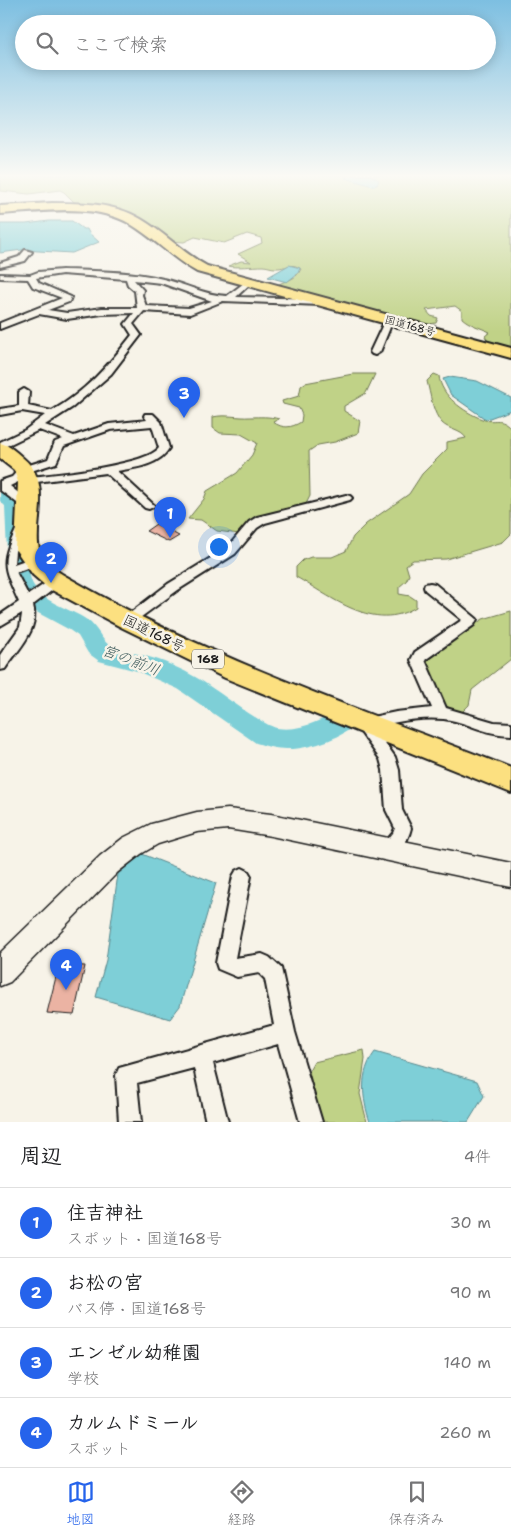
<!DOCTYPE html>
<html lang="ja">
<head>
<meta charset="utf-8">
<style>
	:root { --surface:#fff; --page:#f2f2f2; --text:#202124; --muted:#757577; --line:#e0e0e0; --accent:#2563eb }
	body { margin:0; font-family:"Shantell Sans","Klee One",sans-serif; background:var(--page); color:var(--text) }
	.you { position:absolute; left:218px; top:546px; width:18px; height:18px; margin:-12px; border:4px solid #fff; border-radius:50%; background:#1a73e8; box-shadow:0 0 0 8px #1a73e833 }
	.badge { display:grid; place-items:center; width:32px; height:32px; border-radius:50%; background:var(--accent); color:#fff; font-size:16px; font-weight:700 }
	.pin { position:absolute; translate:-50% -41px; filter:drop-shadow(0 1px 2px #0008) }
	.pin::after { content:''; position:absolute; top:26px; width:18px; height:15px; background:inherit; clip-path:polygon(0 0,100% 0,50% 100%) }
	.list { margin:0; padding:0; list-style:none }
	h2 { display:flex; justify-content:space-between; align-items:center; height:65px; margin:0; padding:0 20px; font-size:21px }
	h2 small { font-size:16px; font-weight:400; color:var(--muted) }
	.list li { display:grid; grid-template-columns:32px 1fr auto; gap:15px; align-items:center; box-sizing:border-box; height:70px; padding:0 20px; border-top:1px solid var(--line) }
	.list b { display:block; font-size:19px; white-space:nowrap }
	.list p { margin:0; font-size:16px; white-space:nowrap; color:var(--muted) }
	.list em { font-size:16px; font-style:normal; color:var(--muted) }
	.icon { flex:none; width:28px; height:28px; fill:none; stroke:currentColor; stroke-width:2; stroke-linecap:round; stroke-linejoin:round }
	.map { position:relative; flex:none; width:511px; height:1122px; overflow:hidden }
	.search { position:absolute; background:var(--surface); box-shadow:0 2px 12px #0003; left:15px; right:15px; top:15px; height:55px; display:flex; align-items:center; gap:12px; box-sizing:border-box; padding:0 18px; border-radius:28px; color:var(--muted); font-size:19px }
	.sheet { height:345px; background:var(--surface) }
	nav { display:flex; justify-content:space-around; align-items:center; box-sizing:border-box; height:70px; border-top:1px solid var(--line); background:var(--surface); font-size:14px; color:var(--muted) }
	nav a { display:grid; justify-items:center; gap:2px }
	nav .on { color:var(--accent) }
	.map>svg:first-child { display:block }
</style>
</head>
<body>
<div class="map">
<svg width="511" height="1122" viewBox="0 0 511 1122">
	<rect width="100%" height="100%" fill="#f7f3e8"/>
	<filter id="ink" filterUnits="userSpaceOnUse"><feTurbulence type="fractalNoise" baseFrequency=".02" numOctaves="2"/><feDisplacementMap in="SourceGraphic" scale="10" xChannelSelector="R" yChannelSelector="G"/><feConvolveMatrix kernelMatrix="1 2 1 2 8 2 1 2 1" color-interpolation-filters="sRGB"/></filter>
	<g filter="url(#ink)">
		<path fill="#c0d287" stroke="#6e7752" d="M0,175h511v174l-23,-7 -3,-6 5,-4c-11,-5 -20,-7 -28,-14v-7l-7,-5 -29,4 5,6 7,2 -2,5 -12,2 -148,-39c9,-7 19,-4 25,-17 -10,-8 -15,0 -26,-1 -4,0 -8,-2 -12,-2 -8,0 -30,2 -35,0l13,-5 10,1 -13,-8 24,-11 -1,-5 -14,-4 -23,9 -29,-6 -11,5 -14,-1 -74,-34 -22,-5 -10,-10 -4,-2 -31,4 -28,-3z
			M353,374h22l-9,19 -22,13v5l16,10 -2,12 -23,9 -17,3 -9,6 1,45 -4,8 -51,14 -16,16 -22,-3 -16,-11 -13,-1 16,-20 3,-8 30,-18 15,-18 5,-12 -16,-9 -21,-1 -7,-5v-11c13,-3 25,1 37,0 10,0 19,-1 29,2l-6,3c10,7 18,6 28,0l1,-7 -3,-7 -16,-4 -1,-3 17,-5 2,-10 4,-3z
			M434,374l5,2c2,20 25,36 43,43 13,5 17,-4 29,9v106l-8,8 -57,17 -33,1 -7,5 3,10 -3,6 -7,6v7l11,2 6,4v7c-42,26 -84,-10 -120,-30v-10l7,-7 8,-3h21l14,-6 7,-14 13,-13 43,-30 13,-20 25,-25v-7l19,-4c-5,-8 -17,-8 -24,-15 -9,-9 -12,-30 -15,-42z
			M511,611v48l-39,31 -3,15 -8,8 -15,-7 -10,-15 -11,-30 12,-12 46,-30z
			M364,1050l1,9 -5,35 7,28h-46l-12,-51 5,-9z"/>
		<path fill="#7ecfd7" stroke="#57878c" d="M348,175h22l9,5 -2,5 -4,1 -28,-8z
			M49,221h23l11,8h4l2,4 10,9 -27,11 -50,-3 -22,3v-29h26z
			M289,265l11,3 -2,5 -11,9 -19,-5z
			M450,377l27,4 34,17v12l-24,9 -3,-1 -33,-23 -8,-16z
			M142,854l74,29 -36,123 -10,13 -74,-22 10,-37 12,-86z
			M375,1052l102,29 7,15 -16,26h-98c-8,-24 -11,-49 5,-70z"/>
		<g fill="none" stroke-linecap="round" stroke-linejoin="round">
			<path fill="#7ecfd7" fill-rule="evenodd" d="M0,484l7,2 18,18c1,18 0,69 9,82 12,18 36,22 53,34 12,8 15,24 29,29 9,3 20,4 29,7 17,4 37,13 52,22 16,9 66,48 80,50 26,4 44,-10 68,-18l9,3 4,7c-9,17 -52,30 -71,29 -11,0 -21,-3 -31,-6l-78,-54 -41,-18 -38,-10 -11,-8 -10,-17 -10,-7 -39,-21 -7,-6 -12,-18 -5,-22 2,-9 -2,-47 -5,-5z"/>
		</g>
		<path fill="#ebb3a3" stroke="#1c1c1c" d="M156,524l23,12 -10,6 -23,-11z
			M59,965l26,1 -11,49 -27,-2z"/>
		<g fill="none" stroke-linecap="round" stroke-linejoin="round">
			<g stroke="#1c1c1c" stroke-width="4">
				<path id="street" d="M25,250l7,2 -7,9 -25,6v-4l19,-6z
					M62,270c33,1 69,1 101,9 23,5 41,16 64,17l21,-16 4,2 -16,15 84,2 4,3 -4,3 -97,-4 -33,13 -46,-3 -11,13 8,11 -30,39 -38,33 -28,18 29,11 35,-12 38,-4 -3,-4 1,-2h8l8,8 8,26c-9,17 -34,20 -52,23l38,35 -6,3 -4,-1 -39,-35 -77,10 -6,-3 6,-3c23,-2 118,-12 130,-29l-7,-22 -42,4 -46,16 -8,17 -28,9 -8,9 -10,5 23,19 2,2 -2,2h-8l-25,-19v-9l12,-4 8,-9 28,-9 7,-17 8,-3 -24,-9 -39,19v-7l25,-12 20,-15 -23,-4 -22,4v-6l19,-3v-14l5,-3 5,3 -1,14 24,5c33,-19 57,-46 80,-76l-7,-11 9,-11 -32,1 -35,5 -28,-5 -39,15v-6l62,-25 -29,-11 -5,-8 -28,-1v-4l30,1 8,-3zM62,274l64,5 2,6 7,6 2,17h-35l-35,5 -19,-3 21,-8 2,-5 -32,-14 -3,-5zM134,280l27,3 51,18 -23,7 -43,-2 -4,-11 1,-5z
					M389,317l4,3 -13,32 -5,3 -3,-1 -2,-2 15,-32z
					M346,495l4,1 2,2 -2,2 -85,23 -8,5 -22,26 -57,36 -45,33h-10l-2,-3 47,-36 59,-36 22,-26 8,-5z
					M23,523l6,4 -14,24 -1,13 20,-7 6,4 -2,3 -22,8 12,23 24,-16 5,-1 6,4 -30,23c7,25 -15,44 -28,64l-5,1v-15l20,-28 2,-13v-1l-22,13v-11l19,-13c-17,-37 -19,-40 0,-78z
					M430,583l5,1 42,35 -3,6 -49,35 21,48 48,14 17,1v12c-21,0 -37,-9 -56,-14 -26,-6 -56,0 -81,6l21,30 4,13 3,40 9,18c-3,13 -14,33 -29,27l-3,-5 14,-17 2,-5 -9,-18 -3,-40 -3,-11 -25,-35 3,-4 38,-8 36,-4 -21,-48 4,-8 47,-32 -37,-30 -1,-3 1,-3z
					M242,868l6,3 3,5 -16,82 27,-4 7,3 12,11 14,64 27,90h-22l-22,-78 -65,19 15,59h-22l-12,-54 -57,15 4,39h-22l-3,-47 3,-7 155,-43 -9,-46 -6,-6 -22,4 -19,-8 -2,-6 17,-87 3,-5z"/>
			</g>
			<g stroke="#1c1c1c" stroke-width="3">
				<path id="secondary" d="M228,809l43,5 240,49v24l-240,-51 -43,-7 -31,3 -39,12 -17,10 -23,18 -108,110 -10,4v-33l100,-97 23,-18 28,-14 46,-12z"/>
			</g>
			<g stroke="#1c1c1c" stroke-width="4">
				<path id="highway" d="M52,203c30,0 63,0 89,16 24,14 42,34 66,47l304,82v10l-314,-86c-24,-13 -42,-33 -65,-47 -38,-23 -90,-13 -132,-11v-8z
					M0,443c9,2 15,8 22,14 24,19 18,45 16,72 0,6 -1,13 1,19 4,13 17,23 28,29 140,81 295,133 444,191v25l-286,-115 -106,-52 -71,-38 -15,-13 -18,-26 3,-67 -4,-12 -14,-11z"/>
			</g>
			<use href="#street" fill="#f7f3e8" fill-rule="evenodd"/>
			<use href="#secondary" fill="#f7f3e8" fill-rule="evenodd"/>
			<use href="#highway" fill="#fce080" fill-rule="evenodd"/>
		</g>
	</g>
	<linearGradient id="sky" x2="0" y2="1"><stop stop-color="#7dbfe1"/><stop offset="0.53" stop-color="#fbfaf5"/><stop offset="1" stop-color="#fbfaf5" stop-opacity="0"/></linearGradient>
	<rect width="511" height="332" fill="url(#sky)"/>
	<g text-anchor="middle" dominant-baseline="central" stroke-width="5" stroke-linejoin="round" paint-order="stroke">
		<g font-size="11" fill="#1c1c1c" stroke="#f7f3e8">
			<text transform="translate(410 326) rotate(15)">国道168号</text>
		</g>
		<rect fill="#f7f3e8" stroke="#5e5c59" stroke-width="1" x="192" y="649.5" width="32" height="19" rx="4"/>
		<g font-size="12" font-weight="bold" fill="#1c1c1c">
			<text x="208" y="659">168</text>
		</g>
		<g font-size="14" fill="#1c1c1c" stroke="#f7f3e8">
			<text transform="translate(154 633) rotate(26)">国道168号</text>
		</g>
		<g font-size="15" font-style="italic" fill="#3e5b5d" stroke="#f7f3e8">
			<text transform="translate(131 660) rotate(21)">宮の前川</text>
		</g>
	</g>
</svg>
<div class="you"></div>
<div class="pin badge" style="left:170px;top:538px">1</div>
<div class="pin badge" style="left:51px;top:583px">2</div>
<div class="pin badge" style="left:184px;top:418px">3</div>
<div class="pin badge" style="left:66px;top:990px">4</div>
<div class="search"><svg class="icon" aria-label="search" viewBox="0 0 24 24"><circle cx="10" cy="10" r="6"/><path d="M15 15l6 6"/></svg>ここで検索</div>
</div>
<section class="sheet">
<h2>周辺<small>4件</small></h2>
<ul class="list">
<li><span class="badge">1</span><div><b>住吉神社</b><p>スポット · 国道168号</p></div><em>30 m</em></li>
<li><span class="badge">2</span><div><b>お松の宮</b><p>バス停 · 国道168号</p></div><em>90 m</em></li>
<li><span class="badge">3</span><div><b>エンゼル幼稚園</b><p>学校</p></div><em>140 m</em></li>
<li><span class="badge">4</span><div><b>カルムドミール</b><p>スポット</p></div><em>260 m</em></li>
</ul>
</section>
<nav>
<a class="on"><svg class="icon" aria-label="map" viewBox="0 0 24 24"><path d="M3 6l6-2 6 2 6-2v14l-6 2-6-2-6 2zM9 4v14M15 6v14"/></svg>地図</a>
<a><svg class="icon" aria-label="directions" viewBox="0 0 24 24"><path d="M12 3l9 9-9 9-9-9zM9 14v-3h6M13 9l2 2-2 2"/></svg>経路</a>
<a><svg class="icon" aria-label="saved" viewBox="0 0 24 24"><path d="M7 4h10v16l-5-4-5 4z"/></svg>保存済み</a>
</nav>
</body>
</html>
